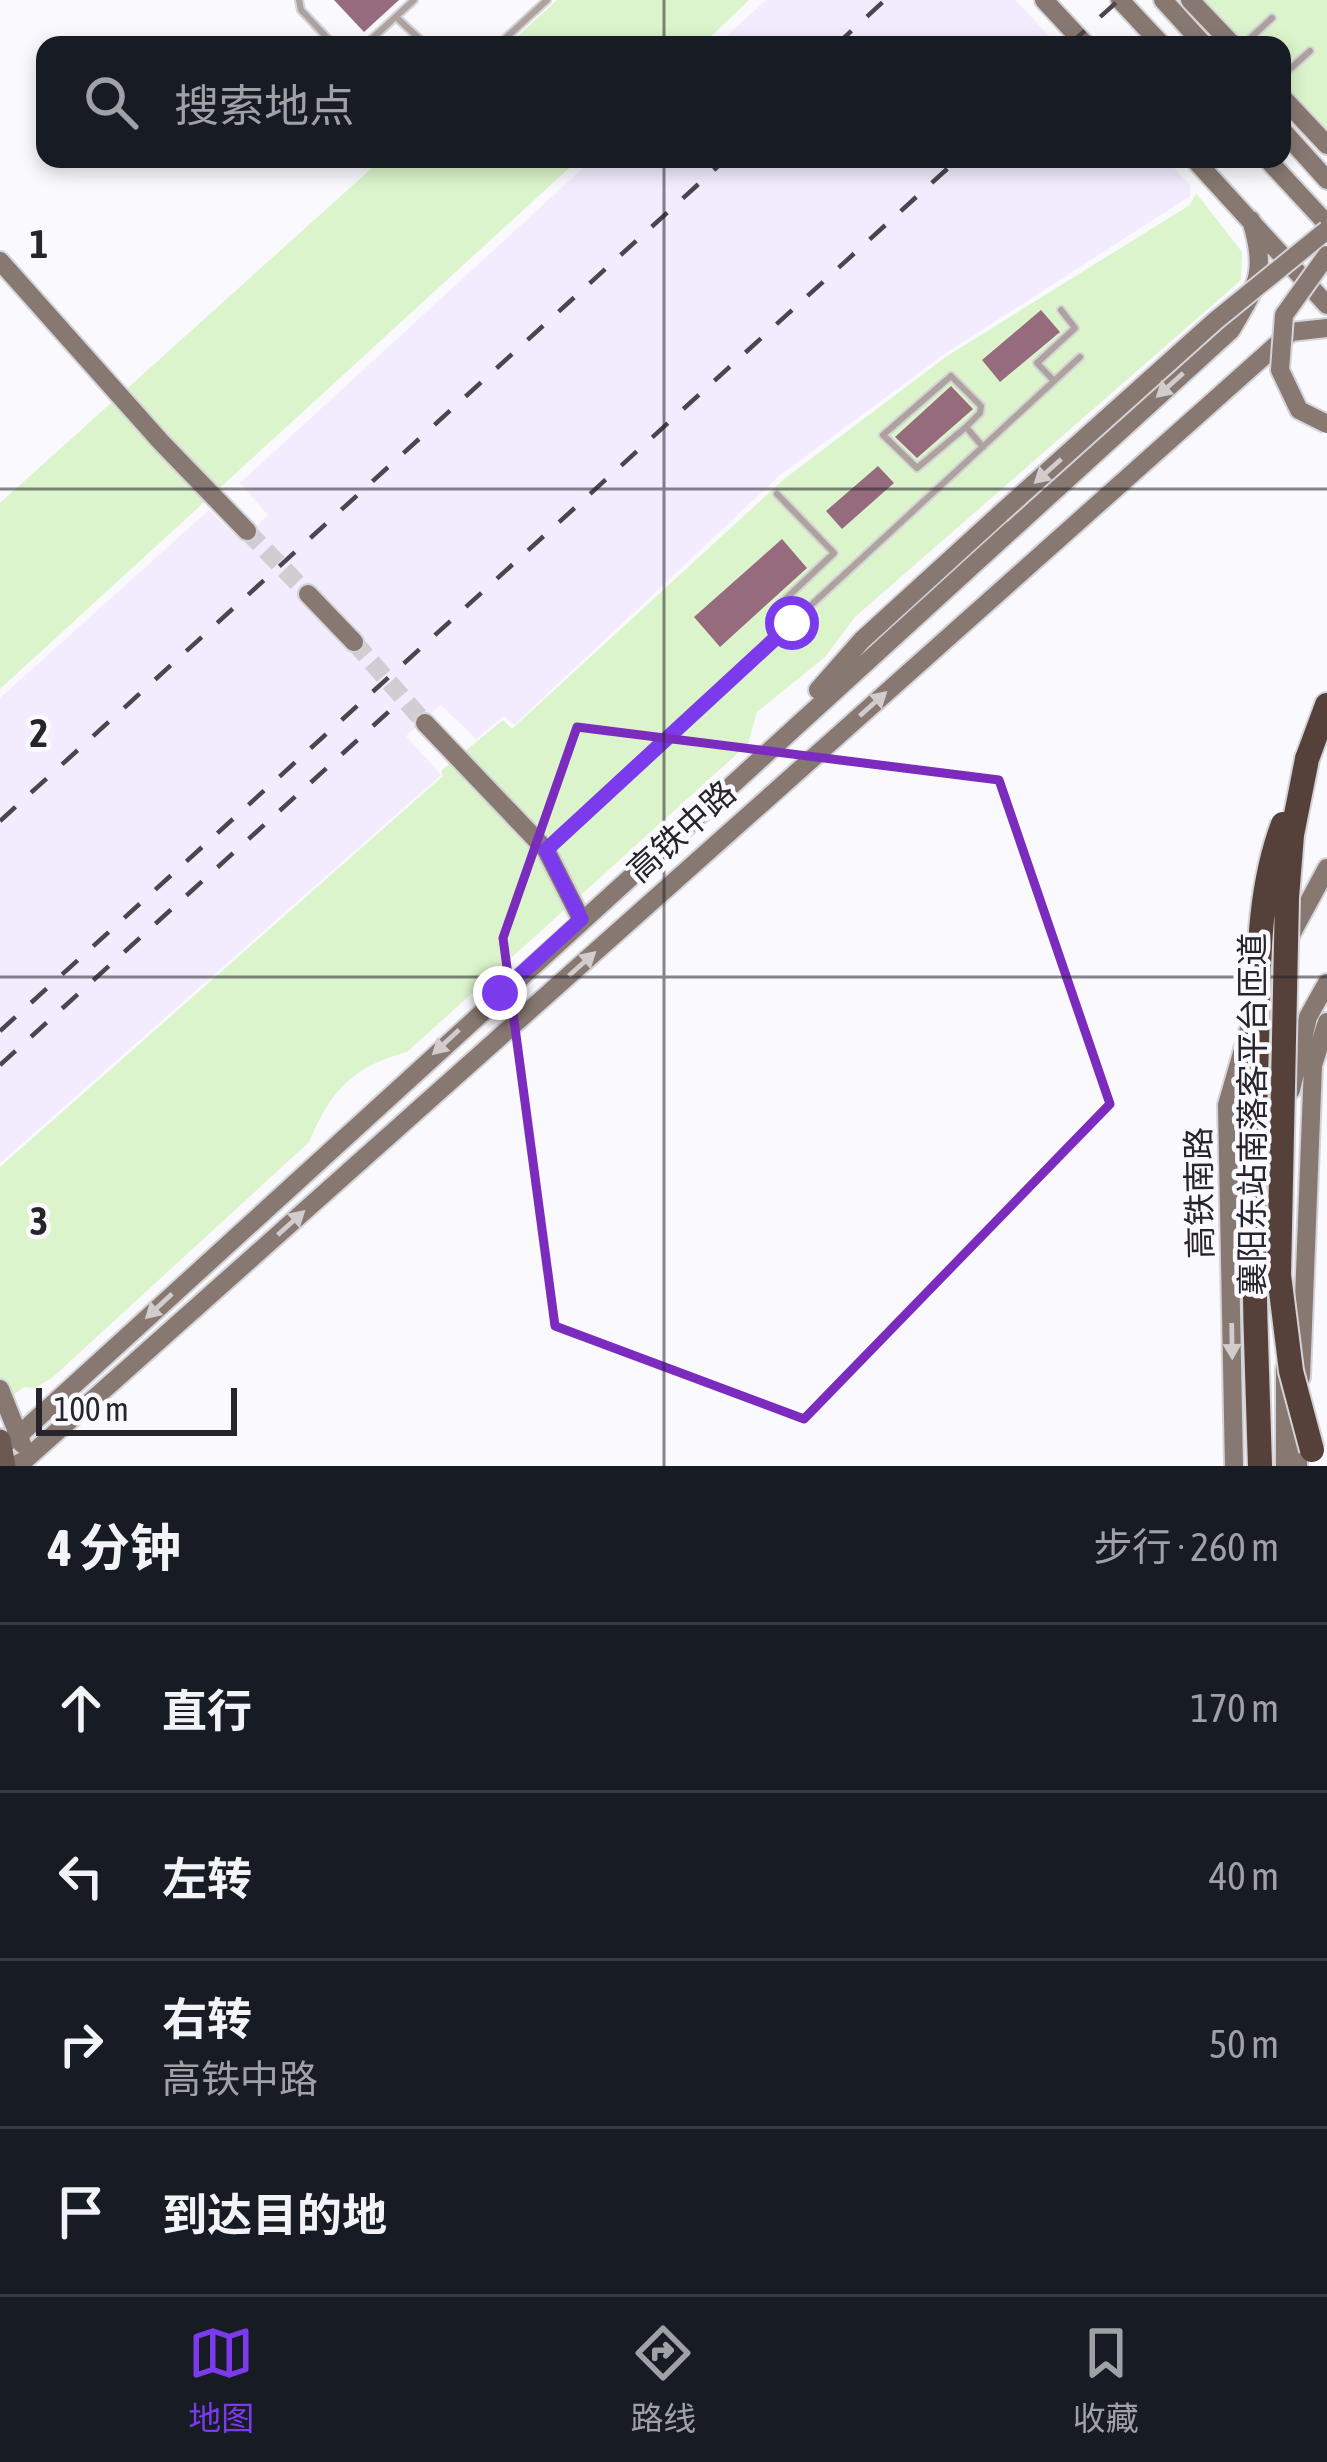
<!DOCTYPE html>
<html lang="zh">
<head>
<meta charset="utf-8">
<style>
	:root { --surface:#171b24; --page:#242831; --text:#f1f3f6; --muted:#9ea1a6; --line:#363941; --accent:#7c3aed }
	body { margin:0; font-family:"Asap Condensed","Noto Sans SC",sans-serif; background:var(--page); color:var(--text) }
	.scale { position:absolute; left:36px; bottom:30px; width:201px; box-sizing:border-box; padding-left:12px; border:6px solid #27242c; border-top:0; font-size:33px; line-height:42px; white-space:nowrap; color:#27242c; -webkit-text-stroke:9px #faf9fd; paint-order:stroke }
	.stop { position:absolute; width:36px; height:36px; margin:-27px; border:9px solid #7c3aed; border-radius:50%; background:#fff }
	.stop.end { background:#7c3aed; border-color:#fff; box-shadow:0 3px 12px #0008 }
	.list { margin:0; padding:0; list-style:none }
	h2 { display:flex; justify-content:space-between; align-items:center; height:156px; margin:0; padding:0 48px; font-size:51px }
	h2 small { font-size:39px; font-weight:400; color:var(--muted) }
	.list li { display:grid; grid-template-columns:78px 1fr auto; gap:36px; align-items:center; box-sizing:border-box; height:168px; padding:0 48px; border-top:3px solid var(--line) }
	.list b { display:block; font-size:45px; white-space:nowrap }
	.list p { margin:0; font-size:39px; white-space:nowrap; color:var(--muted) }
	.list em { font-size:39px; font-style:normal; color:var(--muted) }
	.icon { flex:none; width:66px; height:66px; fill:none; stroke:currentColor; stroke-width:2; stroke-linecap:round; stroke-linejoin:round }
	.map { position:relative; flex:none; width:1327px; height:1466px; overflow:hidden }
	.search { position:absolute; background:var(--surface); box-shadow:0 6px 18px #0003; left:36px; right:36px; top:36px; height:132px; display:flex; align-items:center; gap:30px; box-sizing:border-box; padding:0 42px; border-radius:24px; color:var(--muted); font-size:45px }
	.sheet { height:828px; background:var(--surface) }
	nav { display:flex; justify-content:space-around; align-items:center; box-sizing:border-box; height:168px; border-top:3px solid var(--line); background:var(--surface); font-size:33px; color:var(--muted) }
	nav a { display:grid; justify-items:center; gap:6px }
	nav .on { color:var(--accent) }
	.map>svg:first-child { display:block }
</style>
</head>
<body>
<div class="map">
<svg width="1327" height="1466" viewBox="0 0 1327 1466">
	<rect width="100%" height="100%" fill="#faf9fd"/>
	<path fill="#f2ecfe" d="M766,0h249l43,45h-341z
		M593,159h573l24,26v11l-244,157 -166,122 -266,250 -10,-9 -28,23 -35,-34 -35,31 35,39 -441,388v-465l209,-188 32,31 27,-26 -28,-32z"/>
	<path fill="#dbf4cb" d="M557,0h192l-47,45h-194z
		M1200,0h127v134l-45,-47v-42h-40z
		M382,159h197l-579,530v-186z
		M1196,193l46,59 -1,28 -386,337 -30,40 -68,55 -9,32 -341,308c-55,15 -76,38 -98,90l-256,235 -18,11 -11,-1 -24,18v-238l443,-391 -2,-5 62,-51 9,9 271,-249 164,-124 243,-151z"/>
	<path fill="#966b7d" d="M334,0h65l-35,32z
		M1041,310l19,22 -60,50 -18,-22z
		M951,386l22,23 -56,49 -22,-21z
		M878,466l16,17 -52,46 -16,-18z
		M782,539l25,29 -87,79 -26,-30z"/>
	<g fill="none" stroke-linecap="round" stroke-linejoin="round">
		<path stroke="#d0ced3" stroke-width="18" stroke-dasharray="18 9" stroke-linecap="butt" d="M247,531l61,63
			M354,642l71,81"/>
		<g stroke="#d4d3d7" stroke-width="10">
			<path id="lane" d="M299,0l2,10 33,35
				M396,17l30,28
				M365,45l49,-45
				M498,45l49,-45
				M1243,45l29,-27
				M1282,76l28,-25
				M1054,381l-17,-18 38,-35 -14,-18
				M966,427l-49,41 -34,-33 68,-59 30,30 -1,7 -14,14 17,20
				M777,494l57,59 -58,55 16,15
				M549,847l531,-490"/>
		</g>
		<g stroke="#d4d3d7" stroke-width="22">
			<path id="secondary" d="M1044,0l42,45
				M1120,0l42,45
				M1163,0l41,45
				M1190,0l43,45
				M1282,97l45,48
				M1282,130l45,50
				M1194,159l133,146
				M1267,159l60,65
				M0,261l161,181 86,89
				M308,594l46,48
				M818,690l44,-50 138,-126
				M425,723l121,127 35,69
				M1261,990l66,-122
				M1291,1090l17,-73 19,-34
				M1301,1377l12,-312 14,-43
				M0,1389l22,55
				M0,1446l19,-11 1212,-1105c27,-46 36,-58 20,-110
				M14,1466l11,-6 1266,-1128 36,-4
				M1234,1466l-7,-361 24,-83
				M1285,1466v-97
				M1298,1466l1,-43"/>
		</g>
		<g stroke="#d4d3d7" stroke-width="26">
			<path id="primary" d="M0,1440l5,26"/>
		</g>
		<g stroke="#d4d3d7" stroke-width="28">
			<path id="highway" d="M1307,759l20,-54
				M1257,1371l3,95"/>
		</g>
		<use href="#lane" stroke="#ada29d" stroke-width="6"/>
		<use href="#secondary" stroke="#877871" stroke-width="18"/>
		<use href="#primary" stroke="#6c5a52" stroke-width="21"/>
		<use href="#highway" stroke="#554139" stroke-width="24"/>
		<path stroke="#49464d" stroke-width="4.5" stroke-dasharray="21 21" stroke-linecap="butt" d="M836,45l49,-45
			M1069,45l50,-45
			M0,821l726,-662
			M0,1031l958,-872
			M0,1065l396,-360"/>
		<g stroke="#d4d3d7" stroke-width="22" stroke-linecap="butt">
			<path id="secondary-bridge" d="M1327,255l-43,60 -4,55 19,40 28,14
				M1000,514l215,-193 112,-91"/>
		</g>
		<g stroke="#d4d3d7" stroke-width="28" stroke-linecap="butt">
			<path id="highway-bridge" d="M1307,759l-15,76 -5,62 -8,378 12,96 21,79
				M1257,1371c-4,-110 -4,-220 0,-330 2,-74 0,-148 26,-217"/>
		</g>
		<use href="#secondary-bridge" stroke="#877871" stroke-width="18"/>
		<use href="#highway-bridge" stroke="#554139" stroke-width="24"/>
	</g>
	<defs><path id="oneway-solid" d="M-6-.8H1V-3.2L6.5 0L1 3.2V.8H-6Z" transform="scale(3)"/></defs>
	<g fill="#d2cccc">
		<use href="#oneway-solid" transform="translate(1170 385) rotate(138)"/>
		<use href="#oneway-solid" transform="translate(1048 471) rotate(138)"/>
		<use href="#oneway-solid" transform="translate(873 704) rotate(-42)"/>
		<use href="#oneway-solid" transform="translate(582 964) rotate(-42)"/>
		<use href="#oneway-solid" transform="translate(446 1042) rotate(137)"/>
		<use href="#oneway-solid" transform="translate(291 1223) rotate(-42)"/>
		<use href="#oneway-solid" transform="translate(159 1306) rotate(137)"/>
		<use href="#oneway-solid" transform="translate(1232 1341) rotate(89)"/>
	</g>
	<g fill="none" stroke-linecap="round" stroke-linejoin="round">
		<path stroke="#7c3aed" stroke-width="15" d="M500,993l81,-74 -35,-69 246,-227"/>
	</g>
	<path fill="none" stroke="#7b2cbf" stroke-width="9" stroke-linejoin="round" d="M577,727l422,53 111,324 -306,315 -249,-93 -52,-388z"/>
	<path fill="none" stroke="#27242c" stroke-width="3" stroke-opacity="0.55" d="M664,0v45M664,159v1307M0,489h1327M0,977h1327"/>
	<g text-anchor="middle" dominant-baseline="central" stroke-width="9" stroke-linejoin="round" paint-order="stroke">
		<g font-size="33" fill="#27242c" stroke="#faf9fd">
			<text transform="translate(681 831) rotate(-42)">高铁中路</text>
			<text transform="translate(1252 1114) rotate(-90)">襄阳东站南落客平台匝道</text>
			<text transform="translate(1199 1193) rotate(-91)">高铁南路</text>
		</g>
	</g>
	<g font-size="39" text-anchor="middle" font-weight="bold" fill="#27242c" stroke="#faf9fd" stroke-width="9" stroke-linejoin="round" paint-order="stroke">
		<text x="39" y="258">1</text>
		<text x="39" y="747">2</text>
		<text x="39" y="1235">3</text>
	</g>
</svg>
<div class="scale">100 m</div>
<div class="stop" style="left:792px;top:623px"></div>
<div class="stop end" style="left:500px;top:993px"></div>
<div class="search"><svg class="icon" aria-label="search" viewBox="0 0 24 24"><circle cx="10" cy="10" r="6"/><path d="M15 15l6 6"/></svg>搜索地点</div>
</div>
<section class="sheet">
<h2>4 分钟<small>步行 · 260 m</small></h2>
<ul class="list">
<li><svg class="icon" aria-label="ahead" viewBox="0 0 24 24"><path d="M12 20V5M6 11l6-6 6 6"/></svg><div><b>直行</b></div><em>170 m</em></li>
<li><svg class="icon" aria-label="left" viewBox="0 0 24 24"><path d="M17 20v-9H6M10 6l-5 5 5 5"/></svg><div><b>左转</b></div><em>40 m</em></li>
<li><svg class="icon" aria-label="right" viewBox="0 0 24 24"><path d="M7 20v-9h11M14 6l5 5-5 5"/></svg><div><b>右转</b><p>高铁中路</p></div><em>50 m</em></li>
<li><svg class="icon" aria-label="arrive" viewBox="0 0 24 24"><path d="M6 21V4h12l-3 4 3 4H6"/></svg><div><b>到达目的地</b></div></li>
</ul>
</section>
<nav>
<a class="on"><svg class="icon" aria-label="map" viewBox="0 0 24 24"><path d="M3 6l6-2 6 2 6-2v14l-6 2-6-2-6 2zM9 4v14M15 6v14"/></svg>地图</a>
<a><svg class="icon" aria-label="directions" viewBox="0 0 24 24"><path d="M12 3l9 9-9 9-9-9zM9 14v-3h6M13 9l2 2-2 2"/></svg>路线</a>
<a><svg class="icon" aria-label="saved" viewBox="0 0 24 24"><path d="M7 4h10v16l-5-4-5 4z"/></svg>收藏</a>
</nav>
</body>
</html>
